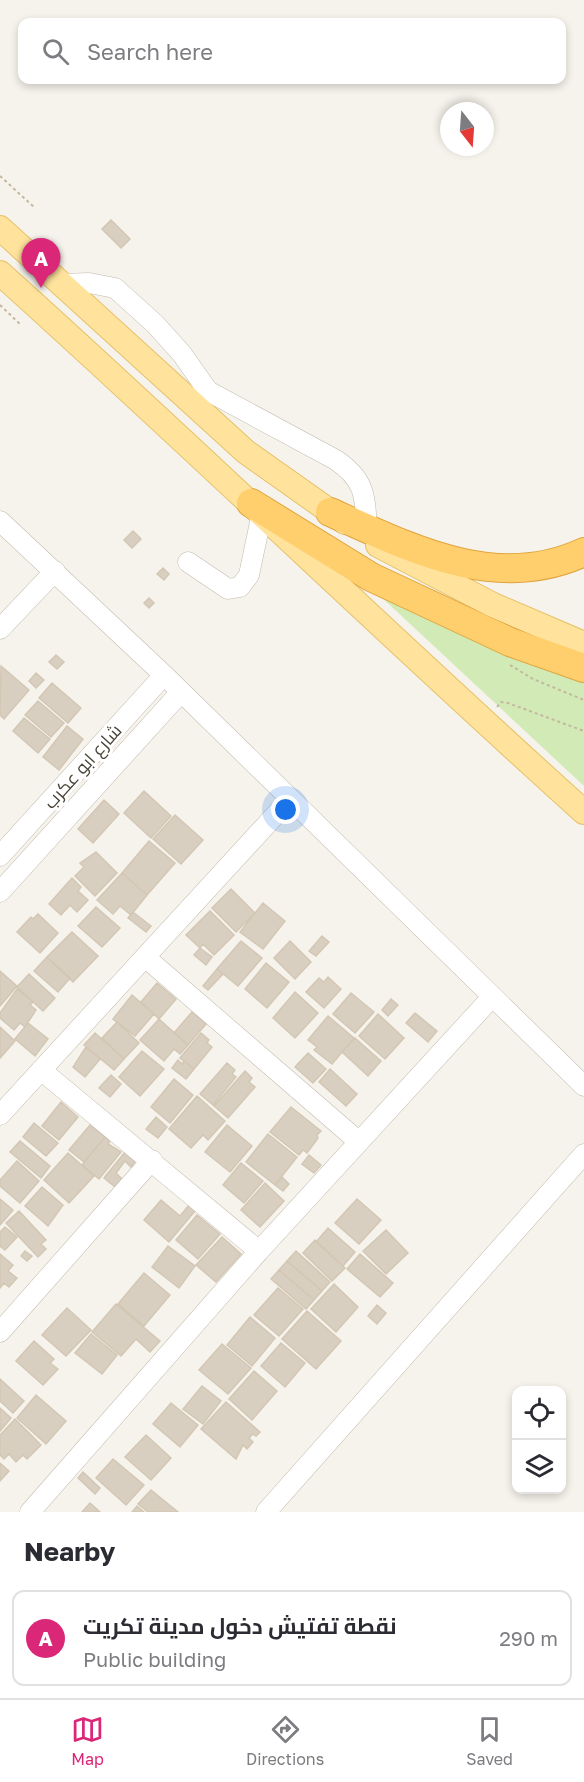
<!DOCTYPE html>
<html lang="en">
<head>
<meta charset="utf-8">
<style>
	:root { --surface:#fff; --page:#f2f2f3; --text:#2b2b33; --muted:#7c7c81; --line:#e1e1e2; --accent:#db2777 }
	body { margin:0; font-family:"Golos Text",Cairo,sans-serif; background:var(--page); color:var(--text) }
	.controls { position:absolute; right:18px; bottom:18px; display:grid; overflow:hidden; border-radius:12px; box-shadow:0 3px 9px #0003 }
	.controls button { width:54px; height:54px; display:grid; place-items:center; padding:0; border:0; border-bottom:2px solid var(--line); background:var(--surface); color:var(--text); font:30px sans-serif }
	.compass { position:absolute; left:440px; top:102px; width:54px; height:54px; border-radius:50%; background:var(--surface); box-shadow:0 3px 9px #0003; rotate:163deg }
	.you { position:absolute; left:286px; top:810px; width:21px; height:21px; margin:-15px; border:4px solid #fff; border-radius:50%; background:#1a73e8; box-shadow:0 0 0 9px #1a73e833 }
	.badge { display:grid; place-items:center; width:39px; height:39px; border-radius:50%; background:var(--accent); color:#fff; font-size:20px; font-weight:700 }
	.pin { position:absolute; translate:-50% -50px; filter:drop-shadow(0 2px 3px #0008) }
	.pin::after { content:''; position:absolute; top:32px; width:21px; height:18px; background:inherit; clip-path:polygon(0 0,100% 0,50% 100%) }
	.list { margin:0; padding:0; list-style:none }
	h2 { display:flex; justify-content:space-between; align-items:center; height:78px; margin:0; padding:0 24px; font-size:26px }
	h2 small { font-size:20px; font-weight:400; color:var(--muted) }
	.list li { display:grid; grid-template-columns:39px 1fr auto; gap:18px; align-items:center; box-sizing:border-box; height:96px; margin:0 12px 12px; padding:0 12px; border:2px solid var(--line); border-radius:12px }
	.list b { display:block; font-size:22px; white-space:nowrap }
	.list p { margin:0; font-size:20px; white-space:nowrap; color:var(--muted) }
	.list em { font-size:20px; font-style:normal; color:var(--muted) }
	.icon { flex:none; width:33px; height:33px; fill:none; stroke:currentColor; stroke-width:2; stroke-linecap:round; stroke-linejoin:round }
	.map { position:relative; flex:none; width:584px; height:1512px; overflow:hidden }
	.search { position:absolute; background:var(--surface); box-shadow:0 3px 9px #0003; left:18px; right:18px; top:18px; height:66px; display:flex; align-items:center; gap:15px; box-sizing:border-box; padding:0 21px; border-radius:12px; color:var(--muted); font-size:22px }
	.sheet { height:186px; background:var(--surface) }
	nav { display:flex; justify-content:space-around; align-items:center; box-sizing:border-box; height:84px; border-top:2px solid var(--line); background:var(--surface); font-size:16px; color:var(--muted) }
	nav a { display:grid; justify-items:center; gap:3px }
	nav .on { color:var(--accent) }
	.map>svg:first-child { display:block }
</style>
</head>
<body>
<div class="map">
<svg width="584" height="1512" viewBox="0 0 584 1512">
	<rect width="100%" height="100%" fill="#f6f3ec"/>
	<path fill="#d2eab5" d="M378,594l206,85v107z"/>
	<path fill="#d8cfc1" stroke="#d3c7b4" stroke-width="1.5" d="M111,220l19,19 -9,9 -19,-19z
		M133,531l8,8 -9,9 -8,-8z
		M163,568l6,6 -5,6 -7,-6z
		M149,598l5,5 -5,5 -5,-5z
		M56,655l8,7 -7,7 -8,-7z
		M1,666l28,24 -25,29 -4,-4z
		M36,673l8,7 -8,8 -7,-7z
		M52,683l29,25 -13,15 -29,-25z
		M38,701l26,22 -13,14 -26,-22z
		M24,718l26,21 -12,14 -25,-22z
		M67,726l16,13 -24,31 -16,-13z
		M144,791l27,25 -20,22 -27,-25z
		M104,800l15,14 -26,29 -15,-14z
		M175,815l28,25 -22,24 -28,-25z
		M149,841l26,22 -28,32 -25,-22z
		M96,852l21,21 -22,23 -20,-20 9,-9 -4,-4z
		M122,873l25,22 -16,20 -11,-9 -7,8 -16,-14z
		M72,878l9,9 -3,4 10,9 -11,12 -7,-7 -9,10 -12,-11z
		M231,889l24,24 -19,19 -24,-24z
		M263,903l22,18 -22,28 -23,-17z
		M96,907l24,21 -18,19 -24,-21z
		M210,911l24,24 -20,20 -11,-11 -3,4 -14,-13z
		M133,912l18,14 -5,6 -18,-14z
		M38,914l20,19 -18,20 -23,-21 14,-15 2,2z
		M72,932l26,24 -25,26 -26,-25z
		M322,936l7,6 -13,14 -7,-5z
		M241,941l21,17 -24,28 -21,-17z
		M290,941l21,21 -16,17 -21,-21z
		M200,948l12,9 -6,8 -12,-10z
		M47,957l23,21 -12,14 -24,-21z
		M266,963l23,19 -22,26 -22,-19z
		M217,969l6,5 -15,16 -5,-4z
		M0,971l17,15 -17,20z
		M29,974l26,24 -12,13 -26,-24z
		M328,977l13,12 -17,19 -18,-16 13,-14 5,4z
		M157,983l19,16 -17,20 -18,-17z
		M17,989l16,13 -3,3 6,5 -11,17 -5,-4 -6,7 -14,-12v-5z
		M295,992l23,21 -23,25 -22,-20z
		M351,993l23,19 -19,21 -22,-19z
		M132,995l22,19 -19,22 -22,-17z
		M391,999l7,6 -10,11 -6,-6z
		M192,1012l14,12 -18,21 -14,-12z
		M415,1013l22,18 -9,11 -22,-19z
		M378,1014l26,24 -19,21 -26,-23z
		M328,1016l26,22 -22,26 -18,-14 3,-3 -9,-7z
		M159,1019l29,26 -8,9 -6,-5 -10,12 -24,-21z
		M117,1022l22,21 -15,16 -22,-21z
		M28,1023l20,16 -13,17 -20,-17z
		M0,1027l15,14 -15,17z
		M95,1033l29,26 -10,11 -30,-25z
		M201,1033l8,7 -2,3 5,4 -18,22 -14,-11z
		M355,1038l26,23 -13,15 -26,-24z
		M86,1047l14,12 -15,18 -12,-10z
		M142,1051l22,18 -24,27 -21,-19z
		M308,1053l18,16 -13,14 -18,-16z
		M178,1060l4,4 2,-3 10,8 -8,10 -14,-11z
		M227,1063l8,7 -3,4 4,3 -23,28 -13,-11z
		M330,1069l27,25 -11,12 -27,-24z
		M245,1071l7,7 -3,4 6,5 -27,31 -14,-12z
		M111,1075l10,9 -11,13 -11,-9z
		M174,1079l19,16 -23,28 -19,-16z
		M197,1096l28,25 -17,19 -5,-5 -12,13 -22,-19z
		M61,1102l17,15 -19,23 -17,-14z
		M291,1107l30,24 -4,4 1,3 -11,15 -4,-3 -4,5 -29,-23z
		M156,1117l11,10 -9,11 -12,-9z
		M34,1123l24,20 -12,13 -23,-19z
		M90,1125l15,12 -21,25 -15,-12z
		M227,1125l25,21 -22,26 -25,-20z
		M268,1134l29,23 -22,28 -29,-23z
		M105,1137l5,4 -2,3 13,8 -22,27 -17,-14z
		M20,1141l30,25 -9,12 -31,-26z
		M125,1152l11,8 -5,7 -6,-6 -9,12 6,6 -7,8 -11,-9z
		M68,1153l26,23 -25,27 -25,-23z
		M309,1155l12,10 -7,8 -12,-9z
		M17,1161l22,20 -19,22 -20,-17v-6z
		M241,1163l22,18 -19,22 -21,-18z
		M282,1177l7,7 -6,7 -8,-6z
		M265,1183l19,18 -24,26 -19,-17z
		M42,1187l21,18 -15,21 -23,-20z
		M0,1199l13,11 -13,15z
		M357,1199l24,21 -22,24 -24,-21z
		M161,1200l19,16 9,-11 7,5 -27,32 -25,-22z
		M19,1211l27,29 -5,4 5,5 -8,8 -32,-34z
		M197,1215l23,19 -22,25 -22,-19z
		M5,1227l12,10 -12,13 -5,-4v-14z
		M328,1228l27,24 -12,14 -27,-24z
		M386,1230l22,23 -22,21 -23,-23z
		M222,1237l19,17 -25,28 -20,-17z
		M315,1240l30,28 -13,13 -29,-28z
		M168,1246l27,20 -16,22 -27,-21z
		M25,1251l7,5 -5,5 -6,-5z
		M296,1251l34,31 -8,9 -35,-30z
		M0,1254l13,11 -5,6 9,7 -8,9 -5,-4 -4,5z
		M360,1254l33,29 -13,14 -33,-28z
		M287,1261l35,30 -8,9 -35,-30z
		M279,1270l35,30 -8,9 -35,-30z
		M144,1273l26,22 -26,31 -26,-22z
		M334,1284l24,23 -22,25 -25,-23z
		M278,1288l25,21 -24,27 -25,-21z
		M116,1304l44,37 -10,11 -14,-13 -15,17 -29,-24z
		M377,1305l9,8 -9,11 -9,-8z
		M67,1308l24,22 -25,26 -24,-21z
		M307,1311l34,30 -25,28 -34,-30z
		M250,1317l25,21 -23,28 -25,-21z
		M91,1334l26,21 -15,19 -27,-21z
		M34,1341l20,18 -4,4 8,6 -15,16 -27,-24z
		M281,1343l24,20 -20,24 -24,-21z
		M222,1344l29,24 -23,26 -29,-24z
		M254,1371l23,20 -25,29 -23,-21z
		M0,1379l24,22 -11,12 -13,-12z
		M202,1386l19,15 -18,23 -20,-15z
		M36,1395l30,26 -20,23 -29,-26z
		M226,1402l34,30 -4,4 -3,-2 -4,4 4,4 -6,7 -4,-4 -7,14 -35,-30z
		M171,1403l27,22 -18,22 -27,-23z
		M0,1408l11,10 -11,13z
		M15,1419l26,26 -14,14 -4,-4 -7,7 -7,-8 -5,5 -4,-4v-20z
		M146,1435l25,23 -20,22 -26,-23z
		M113,1459l31,26 -18,20 -30,-27z
		M0,1463l9,8 -9,10z
		M83,1472l17,16 -5,6 -17,-16z
		M151,1490l27,22h-30l-10,-8z
		M90,1503l10,9h-18z
		M137,1506l7,6h-12z"/>
	<g fill="none" stroke-linecap="round" stroke-linejoin="round">
		<g stroke="#c2bbae" stroke-width="21">
			<path id="minor" d="M62,284l27,-1 26,5 40,36 27,30 26,37 128,69c29,20 29,35 31,69
				M0,521l164,154 420,411
				M188,562l40,27 12,-2 9,-12 13,-62
				M0,629l55,-58
				M0,856l164,-181
				M0,892l181,-200
				M145,957l213,184
				M41,1070l218,181
				M0,1115l290,-316
				M0,1332l152,-172
				M30,1512l229,-261 233,-254
				M266,1512l318,-358"/>
		</g>
		<g stroke="#e6c16a" stroke-width="26">
			<path id="major" d="M0,228l246,224 99,70
				M0,273c197,177 387,362 584,539
				M378,545l115,60 91,39"/>
		</g>
		<g stroke="#e0a43c" stroke-width="30">
			<path id="highway" d="M251,503l120,74 139,65 74,26
				M330,512c80,36 166,81 254,40"/>
		</g>
		<path stroke="#c4b79f" stroke-width="2" stroke-dasharray="3 3" stroke-linecap="butt" d="M0,176l35,32
			M0,305l21,20
			M510,665l23,14 51,21
			M497,707l4,-5 7,1 76,28"/>
		<use href="#minor" stroke="#fff" stroke-width="20"/>
		<use href="#major" stroke="#ffe39c" stroke-width="24"/>
		<use href="#highway" stroke="#ffcf6e" stroke-width="28"/>
	</g>
	<g text-anchor="middle" dominant-baseline="central" stroke-width="6" stroke-linejoin="round" paint-order="stroke">
		<g font-size="18" fill="#4b4439" stroke="#fff">
			<text transform="translate(82 766) rotate(-48)">شارع ابو عكرب</text>
		</g>
	</g>
</svg>
<div class="controls">
<button><svg class="icon" aria-label="locate" viewBox="0 0 24 24"><circle cx="12" cy="12" r="6"/><path d="M12 2v4M12 18v4M2 12h4M18 12h4"/></svg></button>
<button><svg class="icon" aria-label="layers" viewBox="0 0 24 24"><path d="M12 4l9 5-9 5-9-5zM3 14l9 5 9-5"/></svg></button>
</div>
<svg class="compass" viewBox="-18 -18 36 36"><path d="M0-13l5 13h-10z" fill="#e53935"/><path d="M0 13l5-13h-10z" fill="#7c7c81"/></svg>
<div class="you"></div>
<div class="pin badge" style="left:41px;top:288px">A</div>
<div class="search"><svg class="icon" aria-label="search" viewBox="0 0 24 24"><circle cx="10" cy="10" r="6"/><path d="M15 15l6 6"/></svg>Search here</div>
</div>
<section class="sheet">
<h2>Nearby<small></small></h2>
<ul class="list">
<li><span class="badge">A</span><div><b>نقطة تفتيش دخول مدينة تكريت</b><p>Public building</p></div><em>290 m</em></li>
</ul>
</section>
<nav>
<a class="on"><svg class="icon" aria-label="map" viewBox="0 0 24 24"><path d="M3 6l6-2 6 2 6-2v14l-6 2-6-2-6 2zM9 4v14M15 6v14"/></svg>Map</a>
<a><svg class="icon" aria-label="directions" viewBox="0 0 24 24"><path d="M12 3l9 9-9 9-9-9zM9 14v-3h6M13 9l2 2-2 2"/></svg>Directions</a>
<a><svg class="icon" aria-label="saved" viewBox="0 0 24 24"><path d="M7 4h10v16l-5-4-5 4z"/></svg>Saved</a>
</nav>
</body>
</html>
